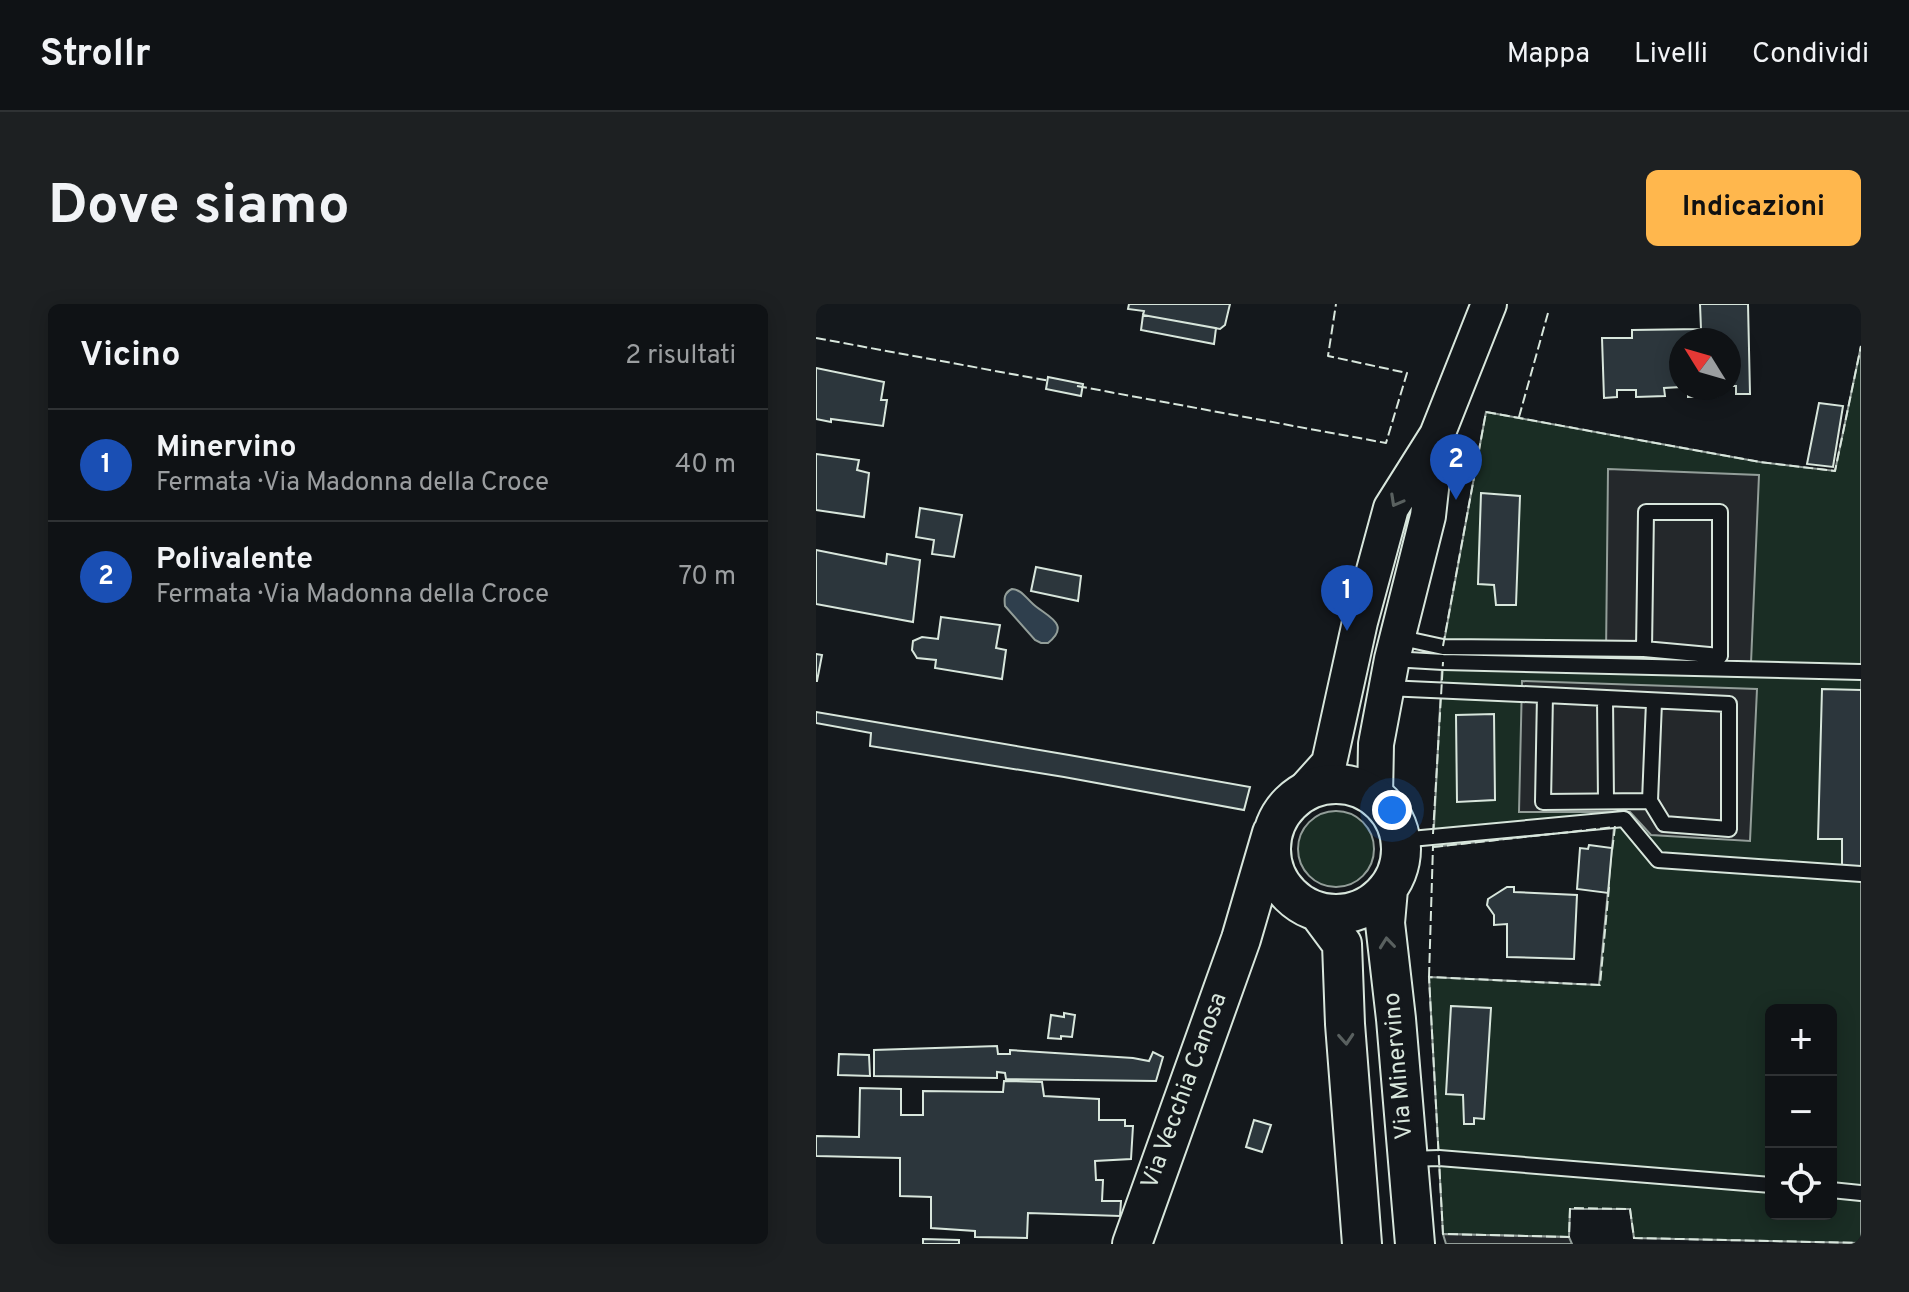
<!DOCTYPE html>
<html lang="it">
<head>
<meta charset="utf-8">
<style>
	:root { --surface:#0f1215; --page:#1d2022; --text:#f1f3f6; --muted:#9b9ea0; --line:#2f3234; --accent:#ffb74d }
	body { margin:0; font-family:Overpass,sans-serif; background:var(--page); color:var(--text) }
	.controls { position:absolute; right:24px; bottom:24px; display:grid; overflow:hidden; border-radius:12px; box-shadow:0 4px 20px #0003 }
	.controls button { width:72px; height:72px; display:grid; place-items:center; padding:0; border:0; border-bottom:2px solid var(--line); background:var(--surface); color:var(--text); font:40px sans-serif }
	.compass { position:absolute; left:853px; top:24px; width:72px; height:72px; border-radius:50%; background:var(--surface); box-shadow:0 4px 20px #0003; rotate:307deg }
	.you { position:absolute; left:576px; top:506px; width:28px; height:28px; margin:-20px; border:6px solid #fff; border-radius:50%; background:#1a73e8; box-shadow:0 0 0 12px #1a73e833 }
	.badge { display:grid; place-items:center; width:52px; height:52px; border-radius:50%; background:var(--accent); color:#fff; font-size:26px; font-weight:700 }
	.pin { position:absolute; translate:-50% -66px; filter:drop-shadow(0 2px 4px #0008) }
	.pin::after { content:''; position:absolute; top:42px; width:28px; height:24px; background:inherit; clip-path:polygon(0 0,100% 0,50% 100%) }
	.list { margin:0; padding:0; list-style:none }
	h2 { display:flex; justify-content:space-between; align-items:center; height:104px; margin:0; padding:0 32px; font-size:34px }
	h2 small { font-size:26px; font-weight:400; color:var(--muted) }
	.list li { display:grid; grid-template-columns:52px 1fr auto; gap:24px; align-items:center; box-sizing:border-box; height:112px; padding:0 32px; border-top:2px solid var(--line) }
	.list b { display:block; font-size:30px; white-space:nowrap }
	.list p { margin:0; font-size:26px; white-space:nowrap; color:var(--muted) }
	.list em { font-size:26px; font-style:normal; color:var(--muted) }
	.icon { flex:none; width:44px; height:44px; fill:none; stroke:currentColor; stroke-width:2; stroke-linecap:round; stroke-linejoin:round }
	.map { position:relative; flex:none; width:1045px; height:940px; overflow:hidden; border-radius:12px }
	header { display:flex; align-items:center; gap:48px; box-sizing:border-box; height:112px; padding:0 40px; background:var(--surface); border-bottom:2px solid var(--line) }
	header strong { font-size:38px }
	nav { display:flex; gap:44px; margin-inline-start:auto; font-size:28px }
	.intro { display:flex; align-items:center; justify-content:space-between; box-sizing:border-box; height:192px; padding:0 48px }
	h1 { margin:0; font-size:56px }
	.button { padding:20px 36px; border-radius:12px; background:var(--accent); color:#111; font-size:28px; font-weight:700 }
	main { display:flex; gap:48px; padding:0 48px }
	aside { flex:1; background:var(--surface); border-radius:12px; box-shadow:0 4px 20px #0003 }
	.map>svg:first-child { display:block }
</style>
</head>
<body>
<header>
<strong>Strollr</strong>
<nav><a>Mappa</a><a>Livelli</a><a>Condividi</a></nav>
</header>
<div class="intro"><h1>Dove siamo</h1><a class="button">Indicazioni</a></div>
<main>
<aside>
<h2>Vicino<small>2 risultati</small></h2>
<ul class="list">
<li><span class="badge" style="background:#1a4fb4">1</span><div><b>Minervino</b><p>Fermata · Via Madonna della Croce</p></div><em>40 m</em></li>
<li><span class="badge" style="background:#1a4fb4">2</span><div><b>Polivalente</b><p>Fermata · Via Madonna della Croce</p></div><em>70 m</em></li>
</ul>
</aside>
<div class="map">
<svg width="1045" height="940" viewBox="0 0 1045 940">
	<rect width="100%" height="100%" fill="#14181c"/>
	<path fill="#1a2d24" stroke="#939e99" stroke-width="2" fill-rule="evenodd" d="M1045,42v897l-227,-5 -4,-29h-60l-1,28 -126,-3 -14,-257 170,8 15,-158 -181,20 10,-200 43,-235 274,50 75,9zM955,706h60v204h-60z
		M482 545a38 38 0 1 1 76 0a38 38 0 1 1-76 0Z"/>
	<path fill="#24282b" stroke="#939e99" stroke-width="2" d="M792,165l151,6 -8,188 -145,-8z
		M706,377l235,8 -7,152 -99,-6 -21,-23h-111z
		M627,930l126,3 3,7h-126z"/>
	<path fill="#2f3f4d" stroke="#939e99" stroke-width="2" d="M196,285c10,1 13,8 21,15 13,12 39,20 15,39h-7l-6,-3 -30,-34c-1,-8 -1,-13 7,-17z"/>
	<path fill="#2c363c" stroke="#d8e6dc" stroke-width="2" d="M313,0h101l-5,21 -5,4 -77,-14 1,-4 -16,-2z
		M884,0h48l2,90h-14v-8h-7v-46h-48v47l-17,1 1,8 -29,1v-7h-19v7l-13,1 -2,-60h30v-8l69,-1z
		M327,11l73,13 -2,16 -73,-14z
		M0,64l68,14 -3,18h6l-4,26 -52,-7v3l-15,-3z
		M232,73l35,7 -2,12 -35,-7z
		M872,84h29l1,8 -30,1z
		M1003,99l24,3 -10,61 -26,-3z
		M0,150l43,6 -2,10 12,3 -5,44 -48,-7z
		M665,189l39,3 -4,109h-20l-2,-20 -16,-1z
		M104,204l42,7 -8,42 -22,-3 2,-14 -18,-3z
		M0,246l70,14 1,-10 33,6 -7,62 -97,-18z
		M220,263l45,9 -3,25 -47,-10z
		M125,313l59,8 -4,23 10,2 -4,29 -67,-11 1,-8 -19,-2 -5,-8 1,-9 9,-4 16,2z
		M0,350l6,1 -5,26h-1z
		M1006,385l39,1v177l-19,-1v-27h-24z
		M0,408l253,43 181,32 -6,23 -180,-33 -194,-31 1,-13 -55,-10z
		M678,410l1,86 -38,2 -1,-87z
		M773,541l23,3 -4,45 -31,-4 3,-41 8,1z
		M691,583h7v5l63,3 -3,64 -67,-2v-33l-13,1v-10l-7,-10 1,-6z
		M635,702l40,2 -7,111 -10,-1v6h-10l-1,-29 -17,-1z
		M248,709l11,2 -3,22 -11,-1v3l-13,-1 3,-23 13,2z
		M181,742l1,8h12v-4l123,8 16,3 4,-9 10,5 -7,24 -150,-2 -1,-6 -8,-1v6l-123,-2v-26z
		M23,750l30,1 1,21 -32,-1z
		M188,777l38,1 2,14 55,3v21h26v6h8l-2,33 -36,2 1,19h7l-1,21h19l-1,15 -92,-3 -1,25 -52,-1v-6l-44,-3v-31l-31,-1v-38l-84,-2v-20l43,1 1,-49 41,1v26h22v-24l80,1z
		M438,816l17,5 -9,27 -16,-5z
		M107,935l36,1v4h-36z"/>
	<g fill="none" stroke-linecap="round" stroke-linejoin="round">
		<g stroke="#d8e6dc" stroke-width="18">
			<path id="service" d="M581,333l46,10 201,2 76,7v-144h-74l-2,137
				M576,355l51,3 418,10
				M570,384l159,7 -2,107 107,-1 14,23 65,5v-125l-184,-9
				M789,395l1,102
				M834,497l4,-99
				M584,536l224,-21 34,41 203,14
				M592,855l31,-1 332,27
				M1015,886l30,3"/>
		</g>
		<g stroke="#d8e6dc" stroke-width="38">
			<path id="tertiary" d="M486,489l27,-30 31,-141 31,-114 46,-73 52,-131
				M559,493l1,-53 16,-85 36,-143 8,-72"/>
		</g>
		<g stroke="#d8e6dc" stroke-width="42">
			<path id="secondary" d="M455 545a65 65 0 1 1 130 0a65 65 0 1 1-130 0Z
				M572,585l-3,34 11,96 19,225
				M503,609l23,31 3,80 17,220
				M316,940l109,-305 31,-106"/>
		</g>
		<use href="#service" stroke="#14181c" stroke-width="14"/>
		<use href="#tertiary" stroke="#14181c" stroke-width="34"/>
		<use href="#secondary" stroke="#14181c" stroke-width="38"/>
		<path stroke="#d8e6dc" stroke-width="2" stroke-dasharray="10 4" stroke-linecap="butt" d="M0,34l234,43
			M261,82l309,57 21,-70 -79,-17 8,-52
			M703,113l29,-104
			M627,342l43,-234 274,50 75,9 26,-125
			M617,530l10,-172
			M617,543l182,-20 -3,24
			M793,583l-9,98 -171,-8 14,257 126,3 1,-29 60,1 4,29 227,5
			M613,673l4,-131"/>
	</g>
	<defs><path id="oneway-chevron" d="M-2-3.5L2.5 0L-2 3.5" fill="none" stroke-width="1.6" stroke-linecap="round" stroke-linejoin="round" transform="scale(2)"/></defs>
	<g stroke="#59605f">
		<use href="#oneway-chevron" transform="translate(580 197) rotate(119)"/>
		<use href="#oneway-chevron" transform="translate(571 639) rotate(-96)"/>
		<use href="#oneway-chevron" transform="translate(530 735) rotate(86)"/>
	</g>
	<g text-anchor="middle" dominant-baseline="central" stroke-width="6" stroke-linejoin="round" paint-order="stroke">
		<g font-size="24" fill="#d8e6dc" stroke="#14181c">
			<text transform="translate(583 762) rotate(-95)">Via Minervino</text>
			<text transform="translate(369 787) rotate(-70)">Via Vecchia Canosa</text>
		</g>
	</g>
</svg>
<div class="controls">
<button>+</button>
<button>−</button>
<button><svg class="icon" aria-label="locate" viewBox="0 0 24 24"><circle cx="12" cy="12" r="6"/><path d="M12 2v4M12 18v4M2 12h4M18 12h4"/></svg></button>
</div>
<svg class="compass" viewBox="-18 -18 36 36"><path d="M0-13l5 13h-10z" fill="#e53935"/><path d="M0 13l5-13h-10z" fill="#9b9ea0"/></svg>
<div class="you"></div>
<div class="pin badge" style="left:531px;top:327px;background:#1a4fb4">1</div>
<div class="pin badge" style="left:640px;top:196px;background:#1a4fb4">2</div>
</div>
</main>
</body>
</html>
